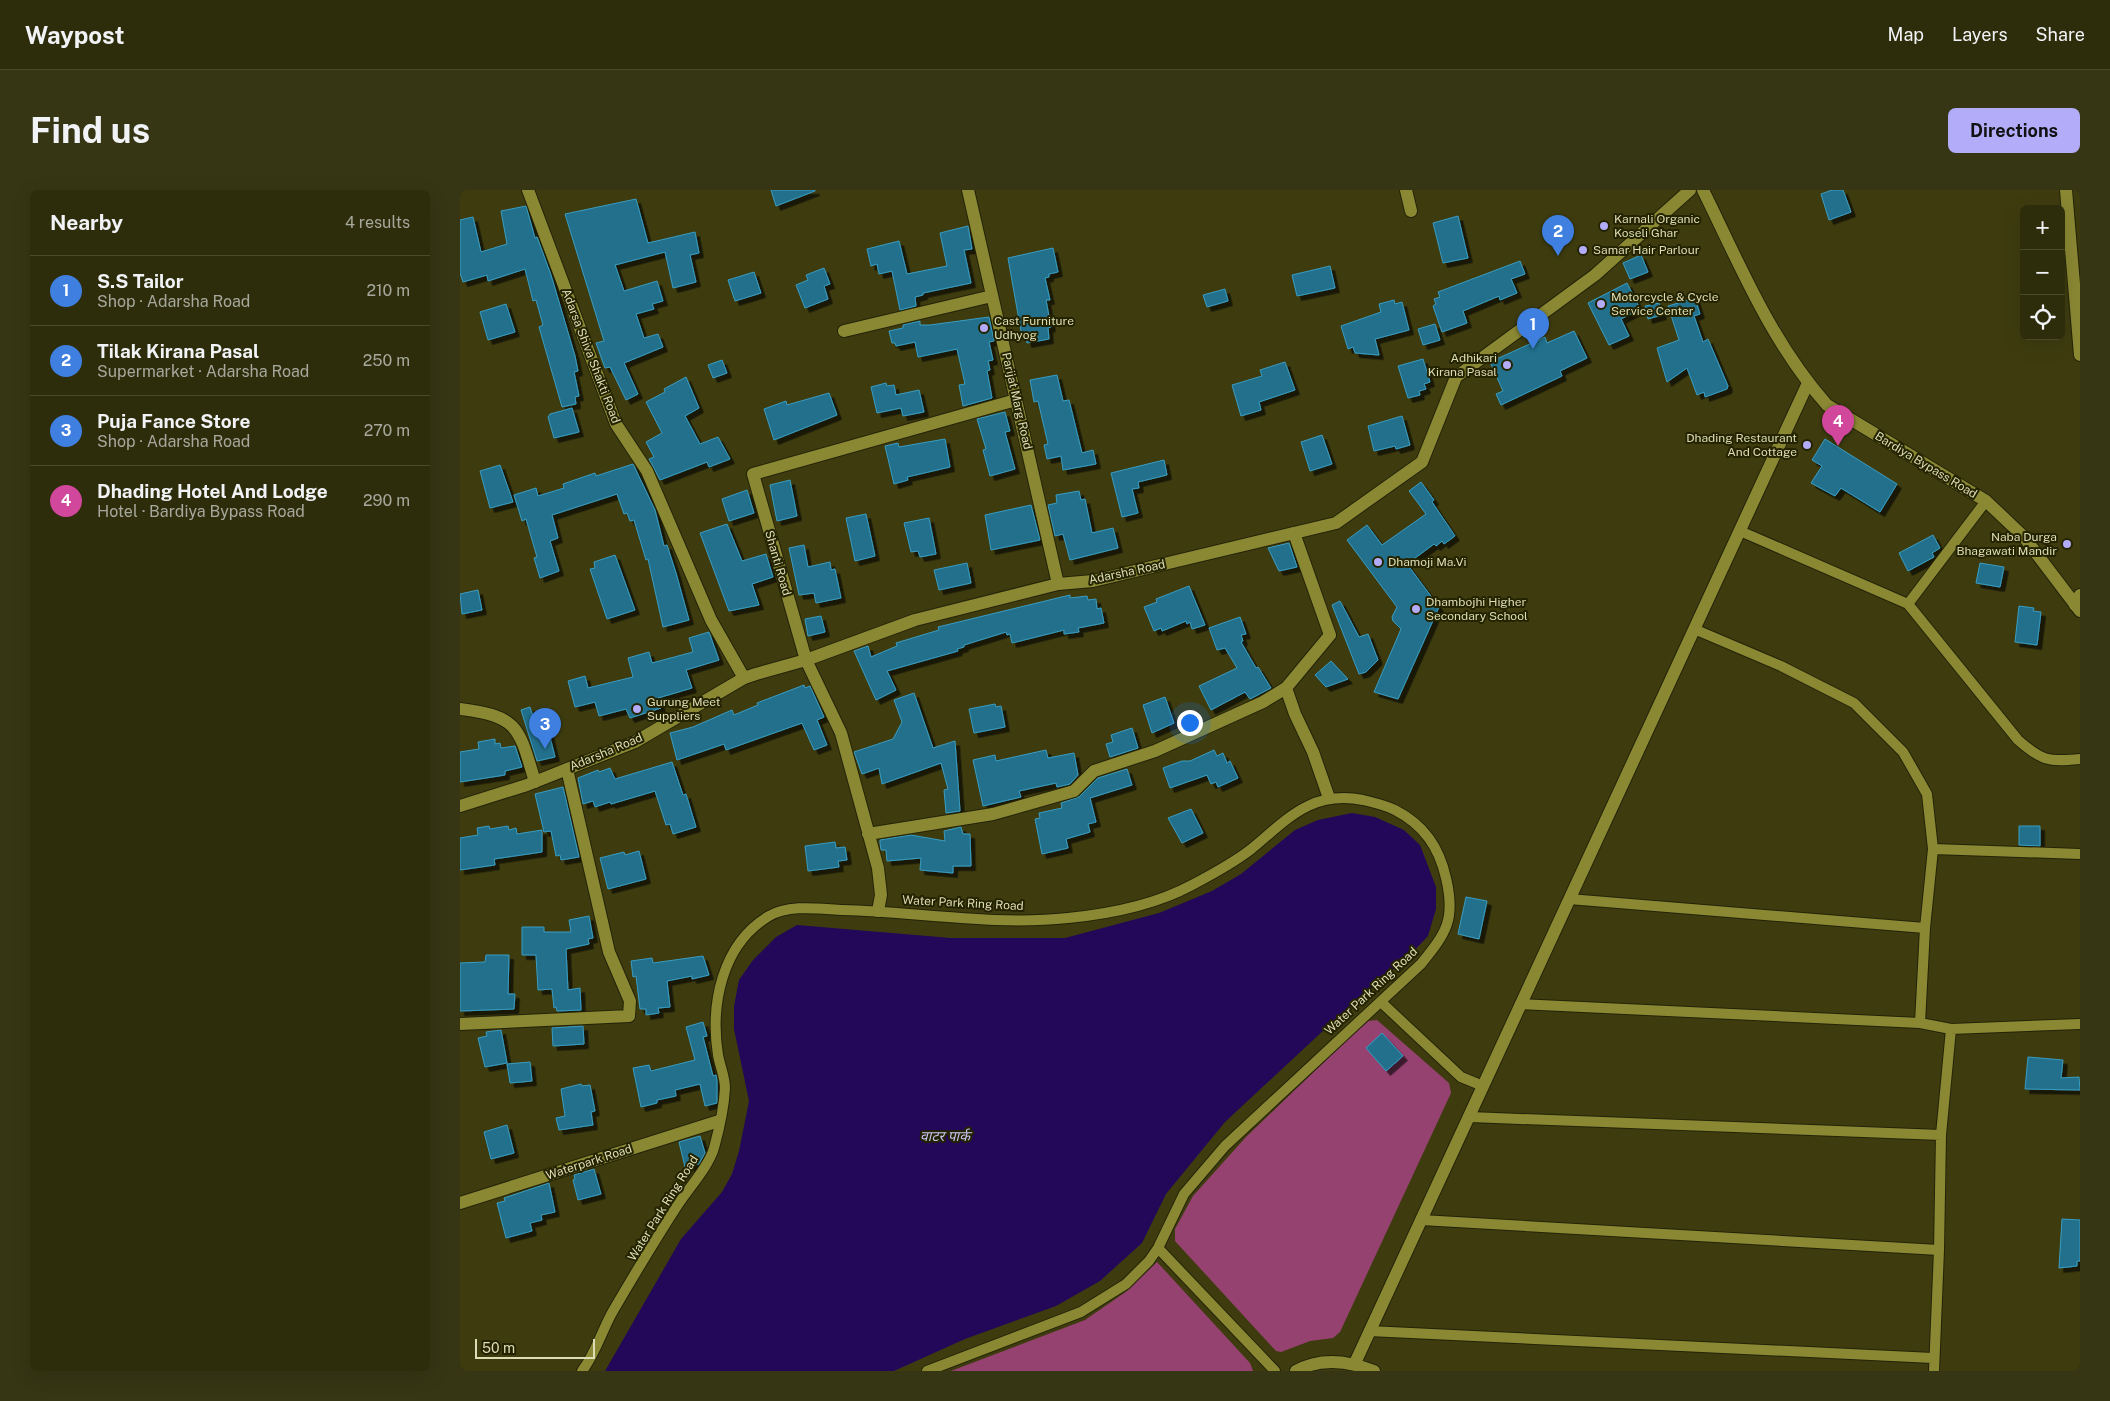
<!DOCTYPE html>
<html lang="en">
<head>
<meta charset="utf-8">
<style>
	:root { --surface:#2e2d0b; --page:#363514; --text:#f1f3f6; --muted:#a7a89d; --line:#49492c; --accent:#b3acf9 }
	body { margin:0; font-family:"Public Sans","Noto Sans Devanagari",sans-serif; background:var(--page); color:var(--text) }
	.controls { position:absolute; right:15px; top:15px; display:grid; overflow:hidden; border-radius:8px; box-shadow:0 5px 20px #0002 }
	.controls button { width:45px; height:45px; display:grid; place-items:center; padding:0; border:0; border-bottom:1px solid var(--line); background:var(--surface); color:var(--text); font:25px sans-serif }
	.scale { position:absolute; left:15px; bottom:12px; width:120px; box-sizing:border-box; padding-left:5px; border:2px solid #dcddb4; border-top:0; font-size:14px; line-height:18px; white-space:nowrap; color:#dcddb4; -webkit-text-stroke:4px #242300; paint-order:stroke }
	.you { position:absolute; left:729px; top:532px; width:18px; height:18px; margin:-12px; border:4px solid #fff; border-radius:50%; background:#1a73e8; box-shadow:0 0 0 8px #1a73e833 }
	.badge { display:grid; place-items:center; width:32px; height:32px; border-radius:50%; background:var(--accent); color:#fff; font-size:16px; font-weight:700 }
	.pin { position:absolute; translate:-50% -41px; filter:drop-shadow(0 1px 2px #0008) }
	.pin::after { content:''; position:absolute; top:26px; width:18px; height:15px; background:inherit; clip-path:polygon(0 0,100% 0,50% 100%) }
	.list { margin:0; padding:0; list-style:none }
	h2 { display:flex; justify-content:space-between; align-items:center; height:65px; margin:0; padding:0 20px; font-size:21px }
	h2 small { font-size:16px; font-weight:400; color:var(--muted) }
	.list li { display:grid; grid-template-columns:32px 1fr auto; gap:15px; align-items:center; box-sizing:border-box; height:70px; padding:0 20px; border-top:1px solid var(--line) }
	.list b { display:block; font-size:19px; white-space:nowrap }
	.list p { margin:0; font-size:16px; white-space:nowrap; color:var(--muted) }
	.list em { font-size:16px; font-style:normal; color:var(--muted) }
	.icon { flex:none; width:28px; height:28px; fill:none; stroke:currentColor; stroke-width:2; stroke-linecap:round; stroke-linejoin:round }
	.map { position:relative; flex:none; width:1620px; height:1181px; overflow:hidden; border-radius:8px }
	header { display:flex; align-items:center; gap:30px; box-sizing:border-box; height:70px; padding:0 25px; background:var(--surface); border-bottom:1px solid var(--line) }
	header strong { font-size:24px }
	nav { display:flex; gap:28px; margin-inline-start:auto; font-size:18px }
	.intro { display:flex; align-items:center; justify-content:space-between; box-sizing:border-box; height:120px; padding:0 30px }
	h1 { margin:0; font-size:35px }
	.button { padding:12px 22px; border-radius:8px; background:var(--accent); color:#111; font-size:18px; font-weight:700 }
	main { display:flex; gap:30px; padding:0 30px }
	aside { flex:1; background:var(--surface); border-radius:8px; box-shadow:0 5px 20px #0002 }
	.map>svg:first-child { display:block }
</style>
</head>
<body>
<header>
<strong>Waypost</strong>
<nav><a>Map</a><a>Layers</a><a>Share</a></nav>
</header>
<div class="intro"><h1>Find us</h1><a class="button">Directions</a></div>
<main>
<aside>
<h2>Nearby<small>4 results</small></h2>
<ul class="list">
<li><span class="badge" style="background:#3f7fe0">1</span><div><b>S.S Tailor</b><p>Shop · Adarsha Road</p></div><em>210 m</em></li>
<li><span class="badge" style="background:#3f7fe0">2</span><div><b>Tilak Kirana Pasal</b><p>Supermarket · Adarsha Road</p></div><em>250 m</em></li>
<li><span class="badge" style="background:#3f7fe0">3</span><div><b>Puja Fance Store</b><p>Shop · Adarsha Road</p></div><em>270 m</em></li>
<li><span class="badge" style="background:#d1479c">4</span><div><b>Dhading Hotel And Lodge</b><p>Hotel · Bardiya Bypass Road</p></div><em>290 m</em></li>
</ul>
</aside>
<div class="map">
<svg width="1620" height="1181" viewBox="0 0 1620 1181">
	<defs>
		<filter id="shadow"><feDropShadow dx="4.5" dy="4.5" stdDeviation="0" flood-color="#0009"/></filter>
	</defs>
	<rect width="100%" height="100%" fill="#3e3c0f"/>
	<path fill="#964271" d="M917,830l72,63 2,10 -111,239 -7,6 -23,3 -29,11 -5,-1 -101,-110v-12l18,-33 53,-59 106,-102 16,-14z
		M697,1072l93,101 3,8h-302l134,-51 42,-29z"/>
	<path fill="#230859" d="M892,623l23,4 29,13 16,15 16,42v22l-8,27 -18,19 -70,60 -115,107 -59,72 -24,49 -42,38 -44,25 -91,33 -71,32h-289l76,-132 41,-47 10,-18 7,-23 10,-50 -15,-72v-23l5,-26 14,-20 23,-23 21,-12 154,13h114l94,-25 53,-22 29,-17 54,-44 23,-10z"/>
	<path fill="#226f8c" stroke="#399dc3" filter="url(#shadow)" d="M311,0h44v1l-39,15z
		M1372,0h11l8,22 -22,8 -8,-26z
		M176,9l12,44 47,-11 4,21 -9,2 6,27 -23,6 -8,-36 -50,13 9,26 33,-10 6,20 -11,3 2,5 -18,5 8,24 14,-4 5,13 -39,16 14,31 -12,6 -16,-33 -5,1 -9,-25 8,-2 -39,-127z
		M66,16l9,32 2,-1 14,38 24,81 3,15 -4,1 5,24 -4,1 1,7 -14,3 -23,-80 4,-2 -7,-25 -3,1 -8,-32 -37,12 -1,-6 -24,7 -3,-9v-53l13,-3 8,35 26,-8 -6,-33z
		M998,26l10,42 -25,5 -10,-40z
		M508,36l4,23 -8,1 7,33 -48,10v2l-8,2 1,9 -16,4 -8,-39 -13,3 -2,-10 -6,2 -4,-17 32,-8 8,33 40,-8 -7,-33z
		M593,58l5,24 -9,2v3l-4,1 5,22h-4l5,27 -3,1 1,11 -22,4 -1,-7 -4,1 -14,-79z
		M1181,65l7,17 -18,7 -7,-16z
		M1060,71l5,13 -14,5 6,14 -17,7 -1,-4 -36,15 4,12 -25,9 -9,-26 3,-2 -2,-5 6,-2 -2,-5z
		M870,76l5,22 -38,8 -5,-21z
		M364,78l6,16 -6,2 4,13 -23,9 -9,-23 12,-5 -2,-5z
		M294,82l7,21 -26,8 -7,-21z
		M1167,93l13,26 -19,10 8,17 -20,9 -21,-42z
		M765,99l3,12 -21,6 -4,-12z
		M1235,108l5,16 -6,2 9,26 5,-3 20,47 -1,3 -22,8 -1,-5 -7,3 -10,-27 -20,14 -10,-34 22,-8 -11,-34z
		M934,110l1,4 7,-2 7,28 -34,9 4,16 -24,-2 -2,-6 -5,2 -7,-23 40,-14 -2,-8z
		M1199,113l3,12 -14,4 -3,-13z
		M46,114l9,28 -27,8 -8,-28z
		M529,127l5,24 -5,1 4,18 -5,1 2,9 -3,1 5,27 -29,8 -4,-21 6,-1 -8,-35 -39,8 -3,-15 -19,4 -1,-3h-3l-3,-12 14,-3v-3l17,-4v4h10z
		M975,134l5,16 -17,5 -5,-16z
		M1114,141l13,27 -27,13 2,5 -61,29 -5,-11 7,-3 -13,-29 55,-25 2,6z
		M963,169l7,23 -6,2 2,5 -7,2 1,4 -12,3 -10,-32z
		M262,170l5,13 -14,5 -5,-13z
		M825,172l10,28 -36,12 2,8 -20,6 -9,-31 30,-9 -2,-6z
		M597,185l6,26 6,-1 13,53 11,-3 3,14 -33,6 -2,-14 -14,3 -3,-14 4,-1 -10,-43 -4,1 -4,-22z
		M226,187l13,31 -14,8 15,28 18,-7 12,22 -21,8 -2,-5 -47,18 -11,-21 5,-2 -8,-15 16,-9 -16,-31 19,-10 -1,-3z
		M426,193l1,3 7,-1 2,10 23,-5 5,22 -21,4 -2,-8 -24,5 -6,-26z
		M369,203l8,22 -63,25 -10,-31 22,-8 1,4z
		M112,218l7,24 -25,6 -6,-21 2,-3z
		M545,222l5,19 -5,1 10,37 -25,7 -7,-26 3,-1 -9,-30z
		M942,226l8,29 -14,4 -1,-3 -21,5 -6,-25z
		M862,245l10,29 -22,7 -9,-29z
		M485,249l5,28 -43,10 1,3 -14,4 -9,-38 13,-3 1,4z
		M1365,249l72,45 -17,28 -39,-24 -6,8 -24,-13 11,-17 -10,-6z
		M704,270l3,15 -29,7 1,6 -7,1 6,24 -16,4 -11,-44z
		M173,274l22,46 9,36 3,-1 9,28 13,47 -26,7 -15,-68 -2,1 -12,-40 -4,1 -3,-8 -3,1 -7,-20 -65,21 6,23 -8,3 9,30 -19,7 -6,-20 3,-1 -11,-38 -4,2 -8,-26 22,-7 2,8 26,-8 -1,-4 32,-11 1,3z
		M40,275l13,37 -23,6 -10,-37z
		M330,290l7,36 -20,5 -7,-36z
		M961,292l13,18 -2,2 23,34 -11,8 -2,-3 -6,5 -2,-2 -27,20 32,43 -41,92 -24,-7 27,-63 -8,-8 -1,-4 5,-10 -50,-67 20,-15 15,20 44,-31 -17,-23z
		M287,300l7,23 -25,8 -7,-22z
		M619,301l2,9 4,-1 7,34 21,-5 5,20 -48,12 -7,-26 -8,2 -7,-31 9,-2 -1,-8z
		M571,315l9,35 -49,10 -6,-35z
		M406,324l9,42 -20,5 -9,-43z
		M469,328l7,36 -16,3 -2,-6 -7,1 -7,-29z
		M267,334l15,37 24,-7 7,23 -21,7 7,21 -30,6 -29,-78z
		M1473,345l7,13 -8,5 2,4 -26,14 -9,-18z
		M829,353l8,24 -18,4 -11,-23z
		M344,355l4,22 22,-5 1,8 4,-1 6,29 -25,5 -2,-10 -15,2 -10,-47z
		M155,365l20,55 -28,9 -17,-50 5,-1 -1,-6z
		M507,373l4,20 -32,7 -5,-20z
		M1520,373l24,4 -4,20 -24,-4z
		M729,396l16,39 -13,4 -2,-7 -3,2 -1,-3 -24,10 -1,-3 -7,3 -10,-24 13,-5 -1,-3z
		M18,400l4,20 -20,4 -2,-20z
		M610,405v3l17,-2 1,4 8,-1 1,10 4,-1 3,15 -26,5 1,4 -15,2v-4l-52,13 -2,-9 -3,1 -1,-3 -42,13v2l-7,2 1,2 -71,20 9,19 -20,10 -22,-49 14,-5 3,11 26,-11 -1,-3 43,-13 -1,-3z
		M880,411l19,36 9,-3 10,26 -12,12 -7,2 -27,-69z
		M1559,416l15,2 -1,3 8,1 -4,33 -22,-3z
		M361,426l4,16 -17,4 -3,-17z
		M780,427l6,17 -5,1 2,6 -2,1 15,26 2,-1 13,21 -21,11 -5,-7 -34,18 -12,-24 38,-18 -12,-20 -8,2 -8,-22z
		M249,442l10,28 -33,10 6,18 -34,10 3,10 -31,10 -4,-9 -27,7 -4,-14 -20,5 -7,-26 17,-5 3,12 45,-11 -5,-19 21,-6 3,11 41,-11 -4,-14z
		M871,471l17,18 -22,8 -11,-12z
		M344,495l1,3 5,-2 14,31 -7,3 10,25 -13,5 -12,-27 -76,27 -2,-6 -47,16 -7,-27 23,-6 39,-17 2,5 24,-10 -1,-2z
		M454,503l19,55 22,-7 5,70 -14,2 -2,-23 4,-1 -7,-26 -59,21 -3,-16 -17,6 -8,-22 39,-13 9,-17 -8,-22z
		M705,507l9,26 -22,10 -9,-28z
		M535,514l1,3 5,-1 4,21 -31,6 -5,-24z
		M70,517l7,23 4,-2 3,7 5,-2 6,24 -18,4 -16,-51z
		M672,538l6,20 -28,9 -4,-13 7,-2 -2,-7z
		M35,549v5l5,-1 1,5 14,-2 7,21 -17,4v4l-45,7v-30l19,-3 -1,-7z
		M586,560l2,8 26,-5 4,22 -8,9 -13,3 -1,-4 -37,8 2,6 -38,9 -10,-46 22,-5 1,6z
		M754,560l3,6 6,-3 4,10 3,-2 8,17 -20,9 -2,-5 -5,2 -4,-9 -37,13 -7,-20 19,-7h8z
		M212,572l11,33 3,-1 10,33 -23,7 -3,-10 -4,1 -11,-34 -44,13 -1,-2 -15,5 -2,-6 -10,3 -5,-26 20,-8 1,2 11,-4 5,11z
		M667,579l5,16 -42,13 6,24 -8,2 2,8 -24,7 2,9 -26,6 -7,-35 5,-1 -1,-5 23,-5 -1,-5 18,-6 19,-19z
		M103,597l16,70 -18,3 -1,-5 -4,1 -5,-25 -7,1 -9,-38z
		M731,619l12,24 -21,10 -14,-25z
		M29,636l1,3 18,-3 1,4 7,-2 1,6 25,-4v22l-48,7 1,6 -35,5v-32l18,-3 -1,-7z
		M1559,636h21v20l-21,-1z
		M501,637l2,7h7l1,32h-18v7l-33,-3 1,-12 -34,3 -1,-11h-5l-1,-7v-3l31,-5 34,6 -1,-10z
		M375,652l1,6 9,-1 2,13 -9,1 1,6 -31,4 -3,-25z
		M179,661l7,28 -38,10 -8,-31 24,-6 1,3z
		M1006,707l21,4 -8,38 -21,-5z
		M129,726l4,22 -5,1 1,5 -23,5 2,41 12,-2 1,22 -24,1 -1,-4 -2,1 -2,-19 -14,1 -2,-35h-14v-28h22v5h27l-2,-12z
		M26,765h23l-1,39h7l-1,15 -54,2v-48l25,-1z
		M243,766l6,19 -17,4v-3l-25,5 3,26 -12,1 1,5 -13,2v-6h-6l-4,-33 -3,1 -2,-16 21,-3 1,5z
		M243,832l4,14 -4,1 10,39 3,-1 1,6v22l-12,3 -5,-22 -25,6 1,6 -19,4v3l-16,4 -8,-39 16,-3 2,6 44,-11 -9,-33z
		M123,836l1,18 -31,2 -1,-18z
		M41,840l6,33 -22,4 -7,-29 9,-2 -1,-4z
		M922,843l21,23 -17,15 -20,-23z
		M1568,867l35,3 -2,18 18,-1 1,13 -55,-1z
		M70,872l2,19 -22,2 -3,-19z
		M121,894l1,2 8,-1 5,26 -4,1 2,13 -34,5 -3,-12 9,-2 -4,-27z
		M47,935l7,28 -23,6 -7,-27z
		M240,946l5,17 -6,11 -14,3 -6,-25z
		M134,979l7,25 -23,6 -5,-20 2,-1 -1,-4z
		M89,993l6,29 -14,3 1,5 -12,3 2,8 -26,7 -9,-35 8,-2 -1,-3z
		M1602,1029l18,1v41h-3v5l-18,2z"/>
	<g fill="none" stroke-linecap="round" stroke-linejoin="round">
		<g stroke="#232308" stroke-width="12">
			<path id="service" d="M1280,341l168,73 110,136c24,21 30,22 62,19
				M1448,414l78,-103
				M1234,439l87,37 73,37 49,49 24,42 6,55 -8,79 -5,95
				M1473,659l147,5
				M1109,709l356,29
				M921,812l80,75 22,9
				M1060,814l400,19 31,6 129,-5
				M1010,927l471,18
				M961,1030l518,30
				M698,1058l117,123
				M909,1141l564,27
				M122,1181c14,-18 20,-41 31,-60 21,-36 42,-71 64,-105 11,-17 32,-40 37,-58 5,-18 10,-41 11,-60 0,-11 -5,-22 -7,-33 -8,-51 4,-111 51,-139 21,-12 51,-7 74,-6 74,2 151,16 225,8 41,-4 87,-13 124,-33 19,-10 41,-22 58,-35 37,-30 60,-60 113,-50 12,3 22,5 32,10 29,15 44,37 51,68 10,42 0,55 -25,86l-196,182 -41,48 -26,54 -9,13 -23,23 -45,28 -154,59
				M1474,1181l5,-121 2,-115 10,-106"/>
		</g>
		<g stroke="#232308" stroke-width="14">
			<path id="minor" d="M68,0l88,234 31,47 64,149 33,58
				M508,0l90,394
				M946,0l5,21
				M1606,0l14,165
				M384,141l148,-35
				M834,343l36,102 -44,53 9,26 18,38 16,46
				M1615,415l5,-10
				M0,519c59,7 59,19 75,73
				M408,644l125,-20 81,-23 20,-20 61,-20 108,-49 23,-14
				M418,721l3,-16 -3,-27 -37,-135 -35,-73 -53,-186 263,-74
				M0,834l169,-8 1,-15 -21,-49 -42,-183
				M0,1013l259,-82
				M895,1173l453,-980
				M836,1181c25,-14 53,-10 78,0"/>
		</g>
		<g stroke="#232308" stroke-width="14">
			<path id="tertiary" d="M1243,0c37,75 68,152 124,215l159,96 38,36 56,74"/>
		</g>
		<g stroke="#232308" stroke-width="14">
			<path id="secondary" d="M0,616l67,-21 108,-43 109,-64 12,-4 50,-14 109,-40 143,-36 35,-3 243,-58 86,-61 34,-85 139,-102 95,-85"/>
		</g>
		<use href="#service" stroke="#8a8833" stroke-width="10"/>
		<use href="#minor" stroke="#8a8833" stroke-width="12"/>
		<use href="#tertiary" stroke="#8a8833" stroke-width="12"/>
		<use href="#secondary" stroke="#8a8833" stroke-width="12"/>
	</g>
	<g fill="#b3acf9" stroke="#242300" stroke-width="2">
		<circle cx="1144" cy="36" r="5"/>
		<circle cx="1123" cy="60" r="5"/>
		<circle cx="1141" cy="114" r="5"/>
		<circle cx="524" cy="138" r="5"/>
		<circle cx="1047" cy="175" r="5"/>
		<circle cx="1347" cy="255" r="5"/>
		<circle cx="1607" cy="354" r="5"/>
		<circle cx="918" cy="372" r="5"/>
		<circle cx="956" cy="419" r="5"/>
		<circle cx="177" cy="519" r="5"/>
	</g>
	<g text-anchor="middle" dominant-baseline="central" stroke-width="4" stroke-linejoin="round" paint-order="stroke">
		<g font-size="12" fill="#dcddb4" stroke="#242300" text-anchor="start">
			<text x="1154" y="29">Karnali Organic<tspan x="1154" dy="14">Koseli Ghar</tspan></text>
			<text x="1133" y="60">Samar Hair Parlour</text>
			<text x="1151" y="107">Motorcycle &amp; Cycle<tspan x="1151" dy="14">Service Center</tspan></text>
			<text x="534" y="131">Cast Furniture<tspan x="534" dy="14">Udhyog</tspan></text>
			<text x="1037" y="168" text-anchor="end">Adhikari<tspan x="1037" dy="14">Kirana Pasal</tspan></text>
			<text x="1337" y="248" text-anchor="end">Dhading Restaurant<tspan x="1337" dy="14">And Cottage</tspan></text>
			<text x="1597" y="347" text-anchor="end">Naba Durga<tspan x="1597" dy="14">Bhagawati Mandir</tspan></text>
			<text x="928" y="372">Dhamoji Ma.Vi</text>
			<text x="966" y="412">Dhambojhi Higher<tspan x="966" dy="14">Secondary School</tspan></text>
			<text x="187" y="512">Gurung Meet<tspan x="187" dy="14">Suppliers</tspan></text>
		</g>
		<g font-size="12" fill="#dcddb4" stroke="#242300">
			<text transform="translate(131 166) rotate(69)">Adarsa Shiva Shakti Road</text>
			<text transform="translate(557 211) rotate(77)">Parijat Marg Road</text>
			<text transform="translate(1466 275) rotate(31)">Bardiya Bypass Road</text>
			<text transform="translate(318 373) rotate(74)">Shanti Road</text>
			<text transform="translate(667 382) rotate(-12)">Adarsha Road</text>
			<text transform="translate(146 562) rotate(-23)">Adarsha Road</text>
			<text transform="translate(503 713) rotate(3)">Water Park Ring Road</text>
			<text transform="translate(911 801) rotate(-43)">Water Park Ring Road</text>
			<text transform="translate(129 972) rotate(-18)">Waterpark Road</text>
			<text transform="translate(203 1018) rotate(-58)">Water Park Ring Road</text>
		</g>
		<g font-size="14" font-style="italic" fill="#c8c5f3" stroke="#242300">
			<text x="485" y="946">वाटर पार्क</text>
		</g>
	</g>
</svg>
<div class="controls">
<button>+</button>
<button>−</button>
<button><svg class="icon" aria-label="locate" viewBox="0 0 24 24"><circle cx="12" cy="12" r="6"/><path d="M12 2v4M12 18v4M2 12h4M18 12h4"/></svg></button>
</div>
<div class="scale">50 m</div>
<div class="you"></div>
<div class="pin badge" style="left:1073px;top:159px;background:#3f7fe0">1</div>
<div class="pin badge" style="left:1098px;top:66px;background:#3f7fe0">2</div>
<div class="pin badge" style="left:85px;top:559px;background:#3f7fe0">3</div>
<div class="pin badge" style="left:1378px;top:256px;background:#d1479c">4</div>
</div>
</main>
</body>
</html>
